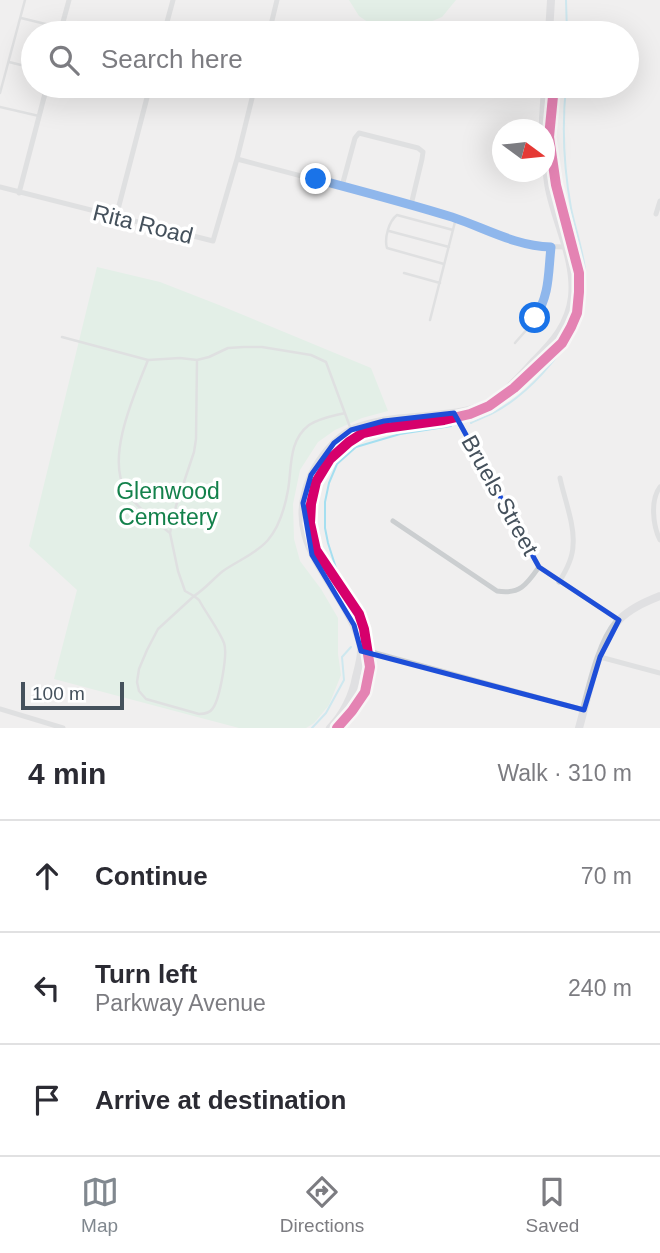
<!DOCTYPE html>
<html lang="en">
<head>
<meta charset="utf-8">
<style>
	:root { --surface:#fff; --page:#f2f2f3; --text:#2b2b33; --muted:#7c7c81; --line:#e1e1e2; --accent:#81888f }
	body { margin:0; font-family:Helvetica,sans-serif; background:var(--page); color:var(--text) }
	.compass { position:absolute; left:492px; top:119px; width:63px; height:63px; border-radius:50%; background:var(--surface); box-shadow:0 7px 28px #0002; rotate:105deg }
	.scale { position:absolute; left:21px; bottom:18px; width:103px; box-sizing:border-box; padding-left:7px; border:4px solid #45515c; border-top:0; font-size:19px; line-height:24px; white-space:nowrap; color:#45515c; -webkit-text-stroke:5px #fff; paint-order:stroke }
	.stop { position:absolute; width:21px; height:21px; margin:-16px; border:5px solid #1a73e8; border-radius:50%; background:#fff }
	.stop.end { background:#1a73e8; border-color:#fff; box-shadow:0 2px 7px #0008 }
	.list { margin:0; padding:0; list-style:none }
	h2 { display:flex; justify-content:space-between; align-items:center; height:91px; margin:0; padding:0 28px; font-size:30px }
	h2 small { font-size:23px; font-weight:400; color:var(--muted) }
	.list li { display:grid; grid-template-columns:46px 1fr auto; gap:21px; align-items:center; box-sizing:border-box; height:112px; padding:0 28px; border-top:2px solid var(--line) }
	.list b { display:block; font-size:26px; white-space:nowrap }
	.list p { margin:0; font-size:23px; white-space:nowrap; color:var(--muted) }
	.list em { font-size:23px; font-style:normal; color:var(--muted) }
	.icon { flex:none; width:38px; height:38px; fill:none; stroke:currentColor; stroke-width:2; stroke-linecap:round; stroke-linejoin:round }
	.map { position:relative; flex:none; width:660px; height:728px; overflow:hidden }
	.search { position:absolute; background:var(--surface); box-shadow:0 7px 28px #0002; left:21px; right:21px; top:21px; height:77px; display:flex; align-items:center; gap:18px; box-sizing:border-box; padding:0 24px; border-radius:38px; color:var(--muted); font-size:26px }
	.sheet { height:427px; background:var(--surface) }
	nav { display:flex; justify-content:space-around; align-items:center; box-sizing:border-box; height:98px; border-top:2px solid var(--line); background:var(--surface); font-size:19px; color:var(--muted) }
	nav a { display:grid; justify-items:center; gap:4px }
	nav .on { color:var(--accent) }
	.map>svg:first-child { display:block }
</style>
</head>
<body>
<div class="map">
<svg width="660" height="728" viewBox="0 0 660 728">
	<rect width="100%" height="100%" fill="#f0efef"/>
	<path fill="#d2f0de" d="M349,0h107l-14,17 -29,12 -32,2 -22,-15z
		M97,267l63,15 59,23 152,63 17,43 -26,7 -27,12 -17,12 -18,28 -7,34 1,35 6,22 21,28 17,29v36l3,21 -12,30 -15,18 -8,5h-67l-185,-49 23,-89 -48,-44z"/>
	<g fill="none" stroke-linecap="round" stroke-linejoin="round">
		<path stroke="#a5dff0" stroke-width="2" d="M566,0l1,33
			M471,423c8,-4 17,-7 24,-11 33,-18 67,-56 82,-89 7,-15 9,-37 8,-53 -2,-19 -10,-42 -14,-62 -7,-39 -9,-83 -5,-122
			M370,633l-6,-23 -18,-21 -10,-21 -8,-25 -3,-15v-26l4,-19 8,-19 19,-17 44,-13 51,-8
			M312,728l14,-15 18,-33 -2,-23 9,-10"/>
		<path stroke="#cbced0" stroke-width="2.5" d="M21,18l41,10
			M9,62l24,6
			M0,93l25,-93
			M0,107l39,9
			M389,231l60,16
			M444,264l-57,-16c-3,-10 2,-27 10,-33l56,15
			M404,273l36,10
			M430,320l26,-102
			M62,337l86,23 32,-2 17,2 12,-3 19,-9 16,-1h18l49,8 15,7 24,65
			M515,343c10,-12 24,-25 29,-41 6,-17 5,-37 7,-55
			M148,360c-13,33 -43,98 -22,131 11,17 29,30 44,42
			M197,360l-1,79 -2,13 -18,54 -6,27 8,38 7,20 9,5c11,-7 19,-17 29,-25 14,-10 33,-17 45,-31 11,-13 17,-33 20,-50 4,-22 0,-49 21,-65 11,-7 24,-9 36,-12
			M194,596l5,4c7,13 20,30 25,43 4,10 -4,55 -11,65 -3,5 -8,6 -14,6l-53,-15 -7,-8 -2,-9 2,-13 8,-19 11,-21z"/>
		<path stroke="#cbced0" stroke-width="5" d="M60,33l9,-33
			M164,33l9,-33
			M269,33l8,-33
			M237,159l174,46 45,13 63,24 15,4 31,1
			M342,186l13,-48 4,-5 59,15 5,4 -1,7 -11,46
			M0,187l213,54 24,-82 18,-73
			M19,193l28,-107
			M656,214l4,-13
			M116,217l34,-131
			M454,413l85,154 80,53
			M660,487c-10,13 -7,39 0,53
			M393,521l104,70c23,4 30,-7 42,-24
			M559,582c7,-11 14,-24 14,-37 2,-20 -9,-47 -13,-67
			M361,651h7l216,59
			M600,657l60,16
			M0,709l63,19"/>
		<path stroke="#cccfd2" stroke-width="8" d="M549,33l2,-33
			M543,130v-11l2,-33
			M330,728c13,-13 23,-33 26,-51 2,-8 5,-18 5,-26 0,-13 -8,-28 -14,-39 -26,-47 -61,-79 -36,-136 8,-17 25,-39 42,-47 26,-11 57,-11 84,-14 15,-2 32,-3 46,-10 21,-9 37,-29 52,-45 18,-18 34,-36 37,-63 4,-36 -16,-73 -23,-108 -3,-15 -3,-32 -5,-47
			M579,728c9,-31 18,-83 39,-107 11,-12 27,-19 42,-25"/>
		<g stroke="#fff" stroke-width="15">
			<path id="cycleway" d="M337,728l15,-17 13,-19 5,-25 -6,-38 -5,-15 -43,-64 -6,-27 1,-19 5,-22 14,-23 19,-17 14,-9 22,-5 59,-8 26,-6 19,-8 25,-18 48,-45 9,-16 6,-14 2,-21v-19l-23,-88 -7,-48 5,-51"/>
		</g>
		<use href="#cycleway" stroke="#d6006c" stroke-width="10"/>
	</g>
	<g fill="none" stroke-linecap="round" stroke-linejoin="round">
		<path stroke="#1a73e8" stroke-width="9" d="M316,179c45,12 91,24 136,38 33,11 63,29 99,30 -3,27 -1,47 -16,71"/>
	</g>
	<path d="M0 0H660V728H0ZM454,413l85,154 80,53 -19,37 -16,53 -223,-59 -7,-26 -42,-70 -9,-52 8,-28 23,-32 17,-13 33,-9z" fill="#f0efef" fill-opacity=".55" fill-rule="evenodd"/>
	<path fill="none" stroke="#1d4ed8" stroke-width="5" stroke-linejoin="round" d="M454,413l85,154 80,53 -19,37 -16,53 -223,-59 -7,-26 -42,-70 -9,-52 8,-28 23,-32 17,-13 33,-9z"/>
	<g text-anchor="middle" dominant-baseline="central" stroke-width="7" stroke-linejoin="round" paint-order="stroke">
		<g font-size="23" fill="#45515c" stroke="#fff">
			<text transform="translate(143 224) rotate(14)">Rita Road</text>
			<text transform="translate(500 495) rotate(61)">Bruels Street</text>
		</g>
		<g font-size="23" fill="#13814b" stroke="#fff">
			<text x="168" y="491">Glenwood<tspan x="168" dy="26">Cemetery</tspan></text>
		</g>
	</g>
</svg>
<svg class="compass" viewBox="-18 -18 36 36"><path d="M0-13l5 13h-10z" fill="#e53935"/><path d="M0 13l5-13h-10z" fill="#7c7c81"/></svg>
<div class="scale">100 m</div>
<div class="stop" style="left:535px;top:318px"></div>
<div class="stop end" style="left:316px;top:179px"></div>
<div class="search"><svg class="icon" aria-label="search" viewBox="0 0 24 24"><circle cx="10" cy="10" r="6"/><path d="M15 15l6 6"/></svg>Search here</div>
</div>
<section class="sheet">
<h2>4 min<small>Walk · 310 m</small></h2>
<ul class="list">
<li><svg class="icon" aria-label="ahead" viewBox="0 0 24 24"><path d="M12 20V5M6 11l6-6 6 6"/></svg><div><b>Continue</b></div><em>70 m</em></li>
<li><svg class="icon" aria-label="left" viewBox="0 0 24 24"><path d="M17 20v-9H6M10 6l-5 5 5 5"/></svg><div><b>Turn left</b><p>Parkway Avenue</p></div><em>240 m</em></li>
<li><svg class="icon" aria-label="arrive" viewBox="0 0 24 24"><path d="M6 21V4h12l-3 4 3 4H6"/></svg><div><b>Arrive at destination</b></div></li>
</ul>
</section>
<nav>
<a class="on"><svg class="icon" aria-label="map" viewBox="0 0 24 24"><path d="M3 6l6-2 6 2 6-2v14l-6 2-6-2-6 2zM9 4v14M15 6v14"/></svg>Map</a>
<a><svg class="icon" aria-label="directions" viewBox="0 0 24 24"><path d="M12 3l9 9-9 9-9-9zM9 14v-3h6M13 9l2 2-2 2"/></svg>Directions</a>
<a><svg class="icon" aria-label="saved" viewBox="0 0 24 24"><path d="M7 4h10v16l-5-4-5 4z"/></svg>Saved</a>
</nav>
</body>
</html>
